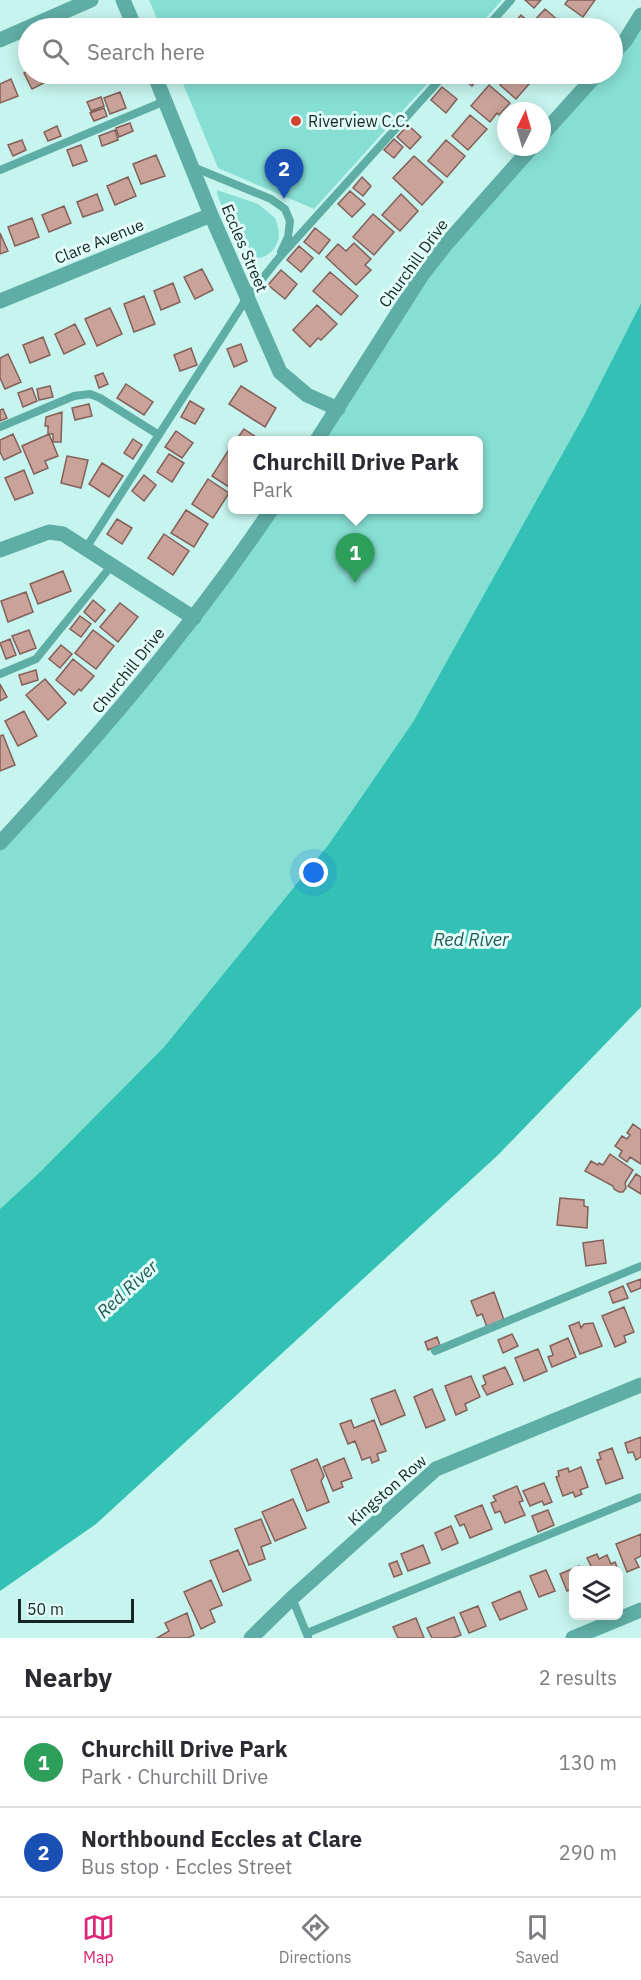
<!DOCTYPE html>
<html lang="en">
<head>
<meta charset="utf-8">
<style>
	:root { --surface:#fff; --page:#f7f7f7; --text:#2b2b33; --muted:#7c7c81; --line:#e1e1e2; --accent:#db2777 }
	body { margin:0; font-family:"IBM Plex Sans",sans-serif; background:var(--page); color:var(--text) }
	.controls { position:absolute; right:18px; bottom:18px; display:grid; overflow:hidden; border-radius:9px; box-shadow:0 3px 15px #0003 }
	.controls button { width:54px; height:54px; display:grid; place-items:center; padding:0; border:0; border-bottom:2px solid var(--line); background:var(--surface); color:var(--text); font:30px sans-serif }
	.compass { position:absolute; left:497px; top:102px; width:54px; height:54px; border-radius:50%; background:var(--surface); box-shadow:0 3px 15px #0003; rotate:5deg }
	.scale { position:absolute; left:18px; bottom:15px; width:116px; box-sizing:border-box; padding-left:6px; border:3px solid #142623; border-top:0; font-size:16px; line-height:21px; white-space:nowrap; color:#142623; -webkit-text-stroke:4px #e2fdf9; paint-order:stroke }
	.you { position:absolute; left:314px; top:873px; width:21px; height:21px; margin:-15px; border:4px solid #fff; border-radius:50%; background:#1a73e8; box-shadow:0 0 0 9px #1a73e833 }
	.badge { display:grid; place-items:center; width:39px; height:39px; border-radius:50%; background:var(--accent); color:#fff; font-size:20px; font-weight:700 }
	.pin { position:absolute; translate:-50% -50px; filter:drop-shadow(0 2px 3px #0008) }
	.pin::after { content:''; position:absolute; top:32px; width:21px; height:18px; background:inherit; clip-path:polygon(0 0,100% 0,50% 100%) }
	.popup { position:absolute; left:228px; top:436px; width:255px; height:78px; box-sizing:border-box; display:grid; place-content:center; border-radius:9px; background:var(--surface); filter:drop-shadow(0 2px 4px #0005); font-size:20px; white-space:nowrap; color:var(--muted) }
	.popup b { font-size:22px; color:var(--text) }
	.popup::after { content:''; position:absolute; left:50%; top:100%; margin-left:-12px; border:12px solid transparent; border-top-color:var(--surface) }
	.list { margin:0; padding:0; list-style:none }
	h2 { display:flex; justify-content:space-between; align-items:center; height:78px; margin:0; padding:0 24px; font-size:26px }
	h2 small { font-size:20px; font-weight:400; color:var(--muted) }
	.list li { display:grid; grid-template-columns:39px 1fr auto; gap:18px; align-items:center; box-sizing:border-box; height:90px; padding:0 24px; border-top:2px solid var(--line) }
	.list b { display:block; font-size:22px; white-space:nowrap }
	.list p { margin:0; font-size:20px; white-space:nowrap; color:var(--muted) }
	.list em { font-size:20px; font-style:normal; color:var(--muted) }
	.icon { flex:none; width:33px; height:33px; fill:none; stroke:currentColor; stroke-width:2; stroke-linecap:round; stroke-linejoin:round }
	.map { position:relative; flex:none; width:641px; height:1638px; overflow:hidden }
	.search { position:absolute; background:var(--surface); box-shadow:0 3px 15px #0003; left:18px; right:18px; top:18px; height:66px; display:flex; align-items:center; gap:15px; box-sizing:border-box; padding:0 21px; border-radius:33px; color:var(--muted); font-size:22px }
	.sheet { height:258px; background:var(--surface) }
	nav { display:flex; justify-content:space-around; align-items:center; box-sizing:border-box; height:84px; border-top:2px solid var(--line); background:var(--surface); font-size:16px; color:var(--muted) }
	nav a { display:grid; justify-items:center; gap:3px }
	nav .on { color:var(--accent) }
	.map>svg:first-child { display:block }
</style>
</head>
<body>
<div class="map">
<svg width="641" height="1638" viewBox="0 0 641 1638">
	<rect width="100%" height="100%" fill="#c6f4ee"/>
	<path fill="#87dfd4" d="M149,0h353l-25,28h-316z
		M641,15v288l-57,112 -171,307 -84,122 -165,203 -125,126 -39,36v-366l82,-88 189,-245h207v-70h-161l105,-165 110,-128h10v-12l55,-61h15l1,-19z
		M179,74h257l-122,135 -96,-41z
		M217,190l41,14 17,14c3,8 6,18 2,25 -6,16 -26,20 -37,8l-23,-57z"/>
	<path fill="#32c1b4" d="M641,303v704l-143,148 -402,369 -96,67v-382l39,-36 125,-126 165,-203 84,-122 171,-307z"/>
	<path fill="#c9a299" stroke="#846059" stroke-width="1.5" d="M525,0h16l-7,8z
		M568,0h27l-12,17 -18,-13z
		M545,9l22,19h-26l-8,-6z
		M521,15l12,11 -3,2h-11l-6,-4z
		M28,71v3h17l3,7 -16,8 -8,-16z
		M460,74h22l-10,12 -14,-11z
		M510,74h21l4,3 -19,22 -16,-14z
		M11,79l7,17 -18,7v-19z
		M489,85l21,18 -11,12 -2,-2 -7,9 -19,-16z
		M442,87l15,12 -11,14 -15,-13z
		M120,92l6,16 -16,6 -6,-16z
		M101,97l3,9 -13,5 -4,-9z
		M104,108l3,8 -13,5 -4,-8z
		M470,115l17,14 -19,21 -16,-14z
		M130,123l3,8 -14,6 -3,-9z
		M408,125l13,12 -11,12 -13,-12z
		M57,126l4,10 -13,5 -4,-9z
		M115,130l3,10 -16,6 -3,-10z
		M394,139l9,8 -9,11 -10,-8z
		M22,140l4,10 -13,6 -5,-11z
		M446,140l19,16 -18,21 -19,-16z
		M81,145l6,16 -14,5 -6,-16z
		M156,155l9,21 -24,8 -8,-20z
		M414,156l29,26 -21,23 -29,-27z
		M128,177l8,19 -21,9 -8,-19z
		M362,177l9,9 -8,10 -10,-8z
		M350,191l15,13 -13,13 -14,-13z
		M97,194l6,16 -20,7 -6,-15z
		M401,194l17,17 -18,20 -18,-16z
		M64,206l7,17 -22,9 -7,-17z
		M373,214l21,18 -20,23 -21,-18z
		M32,218l7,19 -24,9 -7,-19z
		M315,228l15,12 -11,14 -15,-12z
		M0,233l8,18 -8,3z
		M354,243l17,16 -6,6 6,5 -15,15 -30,-28 12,-13 8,7z
		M299,246l14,12 -12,14 -14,-12z
		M202,269l11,21 -18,9 -11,-22z
		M281,270l16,14 -12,15 -17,-14z
		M330,272l28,24 -17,19 -28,-24z
		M173,283l7,19 -19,8 -7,-19z
		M144,296l11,28 -21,8 -10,-28z
		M317,305l20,19 -16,16 -3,-2 -8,9 -17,-17z
		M110,308l12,26 -25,12 -12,-27z
		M75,324l10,20 -21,10 -9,-20z
		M43,337l7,18 -20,8 -7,-18z
		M241,344l6,17 -13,6 -7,-18z
		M191,348l6,17 -17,6 -6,-16z
		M8,354l13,28 -16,7 -5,-11v-20z
		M103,373l5,11 -9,4 -4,-12z
		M126,384l27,18 -9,13 -27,-17z
		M50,386l3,11 -14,3 -2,-11z
		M241,386l35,22 -11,19 -36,-23z
		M32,388l5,13 -14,6 -5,-14z
		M190,401l14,8 -9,15 -14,-7z
		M89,404l3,12 -17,4 -3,-12z
		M3,409l4,9 -7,3v-11z
		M62,412l-1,30h-8v-8h-5v-8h-3l1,-9z
		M244,429l15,10 -1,1h-22z
		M176,431l17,12 -11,15 -17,-11z
		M13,434l8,18 -17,8 -4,-8v-12z
		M49,434l9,22 -13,5 3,7 -14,6 -12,-28z
		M133,439l9,6 -9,14 -9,-6z
		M228,451l4,3v35l-20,-13z
		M169,454l15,9 -12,19 -15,-10z
		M67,456l21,4 -7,28 -20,-5z
		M102,463l21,13 -14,21 -20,-13z
		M24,470l9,23 -18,7 -10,-22z
		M144,475l12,10 -12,16 -12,-10z
		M208,479l21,14 -16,25 -21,-14z
		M186,510l22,14 -14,23 -23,-14z
		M117,519l15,9 -10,16 -15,-10z
		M164,534l25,17 -16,24 -25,-17z
		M63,571l8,20 -33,13 -8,-20z
		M26,592l7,20 -25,10 -7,-21z
		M93,600l12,10 -10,12 -11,-10z
		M120,603l18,14 -20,25 -18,-15z
		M80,616l11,8 -10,13 -11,-8z
		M29,630l7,18 -16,6 -8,-18z
		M93,630l21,16 -18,23 -21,-16z
		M10,639l6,16 -10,4 -6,-16z
		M61,645l11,9 -12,14 -11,-9z
		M73,659l21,17 -13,15 -2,-2 -5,6 -18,-15z
		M36,670l2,10 -16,5 -3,-10z
		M45,679l21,24 -18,17 -22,-25z
		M0,684l7,13 -7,4z
		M24,711l13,25 -19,10 -13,-25z
		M3,735l12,30 -15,6v-35z
		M633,1124l8,6v34l-11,-7 -3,5 -8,-6 3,-5 -7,-5 7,-10 5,3 3,-4 -3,-2z
		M610,1154l23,16 -8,13 1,5 -3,4h-4l-5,-3 -1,-3 -28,-15 6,-10 7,4 1,-2 4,2z
		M636,1174l5,3v17l-13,-8z
		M560,1198l24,2v6l4,1 -1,21 -30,-3z
		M603,1240l3,23 -20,3 -3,-23z
		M641,1279v9l-10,4 -4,-8z
		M623,1286l5,12 -15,5 -4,-11z
		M494,1292l10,28 -17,7 -5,-13 -5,2 -6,-15z
		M624,1307l10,25 -10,4 2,6 -11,5 -13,-31z
		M579,1322l2,6 3,-4 9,-1 9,23 -22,8 -11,-28z
		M512,1334l6,12 -15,7 -5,-13z
		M437,1337l3,8 -12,5 -3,-8z
		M568,1338l8,19 -24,10 -4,-10 5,-2 -3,-9z
		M538,1349l9,22 -23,10 -9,-23z
		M505,1367l8,17 -26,11 -5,-9 4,-2 -3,-8z
		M471,1376l9,21 -15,7 2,6 -11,5 -11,-29z
		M432,1389l13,31 -19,8 -12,-31z
		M395,1390l10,25 -24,10 -10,-26z
		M351,1420l3,8 20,-8 12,31 -9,3 2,6 -7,3 -2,-6 -8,3 -7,-19 -7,3 -8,-20z
		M641,1437v20l-5,3 -3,-8 -5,1 -3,-10z
		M612,1448l11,30 -17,6 -9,-24 4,-1 -2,-6z
		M344,1458l8,20 -11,4 2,5 -10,4 -10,-24z
		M317,1459l7,17 -3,5 8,21 -22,9 -16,-41z
		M581,1467l7,20 -8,3 2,4 -7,3 -2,-5 -10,4 -7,-19 3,-1 -1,-5 10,-3 1,4z
		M544,1483l8,19 -8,3 -2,-4 -12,5 -7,-15z
		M517,1486l6,15 -4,1 6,13 -20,8 -5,-12 -5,2 -4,-10 5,-2 -3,-5z
		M293,1499l13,29 -31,13 -13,-29z
		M482,1505l10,24 -22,9 -6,-14 -4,2 -5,-10z
		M548,1510l6,15 -16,7 -6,-16z
		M261,1519l10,24 -10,4 4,12 -16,6 -14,-36z
		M451,1526l7,17 -16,7 -7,-17z
		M641,1534v22l-6,3 4,8 -12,5 -11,-28z
		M423,1545l7,18 -22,8 -7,-17z
		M238,1550l13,30 -28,12 -13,-31z
		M597,1554l2,5 8,-4 4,9 4,-2 4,10 -26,-2 -6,-12z
		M397,1561l5,13 -8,3 -5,-13z
		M579,1566l2,4h-7v18l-7,3 -7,-17z
		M546,1570l9,21 -16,6 -9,-21z
		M211,1580l11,25 -12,5 5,12 -14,7 -17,-37z
		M520,1591l7,18 -27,11 -8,-17z
		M478,1606l8,20 -17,7 -9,-20z
		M187,1613l7,22 -6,3h-31l12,-7 -4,-8z
		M454,1617l7,18 -8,3h-21l-5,-10z
		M416,1618l8,20h-26l-5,-11z"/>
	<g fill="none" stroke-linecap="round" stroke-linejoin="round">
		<path stroke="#5faea5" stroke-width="8" d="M486,28l25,-28
			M193,167l78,32 14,10 5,12 -2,16 -7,15
			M0,170l165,-69
			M0,427l74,-31 16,-2 10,4 59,37
			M86,548l161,-250 31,-39 167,-185
			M0,674l36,-15 76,-94
			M435,1351l206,-85
			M292,1598l16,39
			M307,1633l334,-136"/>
		<path stroke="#5faea5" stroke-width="15" d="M123,0l12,28
			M0,40l91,-40
			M612,55l13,-14 16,-26
			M154,74l57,141 69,157 27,23 31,14
			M542,135l55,-61
			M0,301l211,-86
			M317,440l105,-165 25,-32 85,-96
			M0,550l49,-18 14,2 131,84
			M0,843c98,-106 191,-214 271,-333
			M251,1638l41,-40 144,-129 205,-84
			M573,1638l68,-28"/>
	</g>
	<circle fill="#d1452f" stroke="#e2fdf9" stroke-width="2" cx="296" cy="121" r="6"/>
	<g text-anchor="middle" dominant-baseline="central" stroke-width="6" stroke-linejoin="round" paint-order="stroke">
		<g font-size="16" fill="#142623" stroke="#e2fdf9" text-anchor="start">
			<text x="308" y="121">Riverview C.C.</text>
		</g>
		<g font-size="16" fill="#142623" stroke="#e2fdf9">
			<text transform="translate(99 241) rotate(-22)">Clare Avenue</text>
			<text transform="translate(245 248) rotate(67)">Eccles Street</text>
			<text transform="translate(413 263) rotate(-54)">Churchill Drive</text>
			<text transform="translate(128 670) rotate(-51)">Churchill Drive</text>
			<text transform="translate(387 1490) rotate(-41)">Kingston Row</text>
		</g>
		<g font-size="18" font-style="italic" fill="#235a54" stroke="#e2fdf9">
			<text x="471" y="939">Red River</text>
			<text transform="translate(127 1289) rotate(-43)">Red River</text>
		</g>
	</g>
</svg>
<div class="controls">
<button><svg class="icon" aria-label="layers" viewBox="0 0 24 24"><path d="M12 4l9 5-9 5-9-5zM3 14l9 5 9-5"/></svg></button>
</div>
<svg class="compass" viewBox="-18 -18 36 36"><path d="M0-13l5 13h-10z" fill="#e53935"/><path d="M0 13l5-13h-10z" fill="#7c7c81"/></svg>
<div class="scale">50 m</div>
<div class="you"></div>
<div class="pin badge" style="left:355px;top:583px;background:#2e9e5b">1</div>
<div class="popup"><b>Churchill Drive Park</b>Park</div>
<div class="pin badge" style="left:284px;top:199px;background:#1a4fb4">2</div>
<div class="search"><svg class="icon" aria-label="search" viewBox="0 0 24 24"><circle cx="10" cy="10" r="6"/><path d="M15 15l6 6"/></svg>Search here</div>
</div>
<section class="sheet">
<h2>Nearby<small>2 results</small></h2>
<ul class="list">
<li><span class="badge" style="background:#2e9e5b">1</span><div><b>Churchill Drive Park</b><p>Park · Churchill Drive</p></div><em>130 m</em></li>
<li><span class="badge" style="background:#1a4fb4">2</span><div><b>Northbound Eccles at Clare</b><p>Bus stop · Eccles Street</p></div><em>290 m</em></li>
</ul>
</section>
<nav>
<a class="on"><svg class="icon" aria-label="map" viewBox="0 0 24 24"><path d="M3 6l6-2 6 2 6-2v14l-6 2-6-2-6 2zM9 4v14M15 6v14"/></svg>Map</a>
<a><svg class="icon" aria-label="directions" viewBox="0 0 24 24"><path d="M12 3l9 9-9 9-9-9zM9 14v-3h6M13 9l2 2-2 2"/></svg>Directions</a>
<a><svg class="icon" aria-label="saved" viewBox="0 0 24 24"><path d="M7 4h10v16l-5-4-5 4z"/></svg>Saved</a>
</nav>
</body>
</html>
